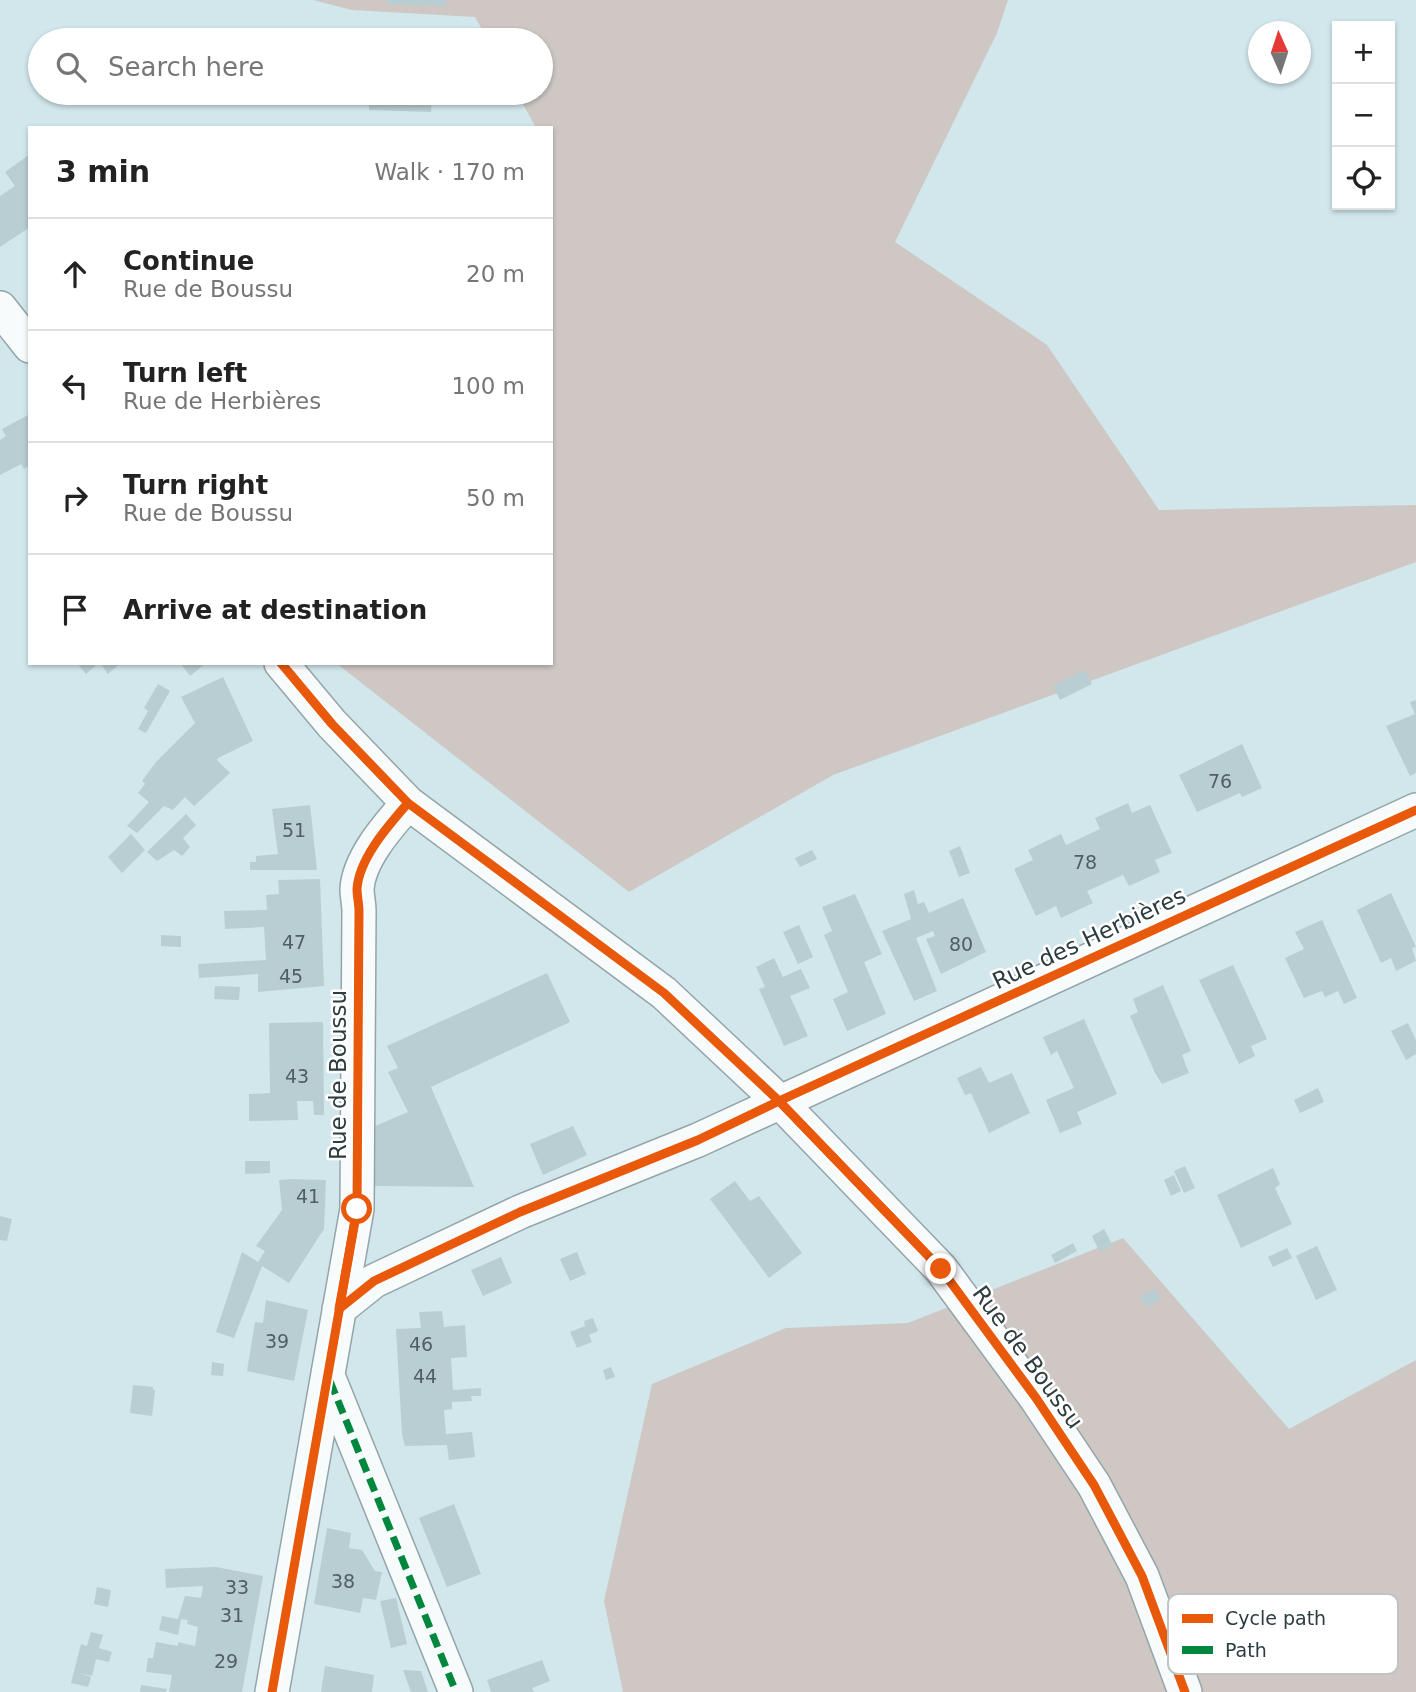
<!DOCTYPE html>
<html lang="en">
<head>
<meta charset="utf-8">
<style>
	:root { --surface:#fff; --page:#f6f6f6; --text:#222; --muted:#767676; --line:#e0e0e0 }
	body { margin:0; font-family:"DejaVu Sans",sans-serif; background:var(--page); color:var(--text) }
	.controls { position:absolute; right:21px; top:21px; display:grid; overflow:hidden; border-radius:0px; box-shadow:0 2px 5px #0004 }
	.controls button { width:63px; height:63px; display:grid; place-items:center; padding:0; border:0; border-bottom:2px solid var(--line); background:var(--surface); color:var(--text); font:35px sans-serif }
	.compass { position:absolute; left:1248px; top:21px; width:63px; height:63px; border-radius:50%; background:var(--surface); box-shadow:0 2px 5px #0004; rotate:357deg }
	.stop { position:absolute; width:21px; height:21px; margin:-16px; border:5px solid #ea580c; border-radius:50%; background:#fff }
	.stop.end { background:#ea580c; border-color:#fff; box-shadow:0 2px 7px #0008 }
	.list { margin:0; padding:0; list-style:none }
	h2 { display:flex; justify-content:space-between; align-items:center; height:91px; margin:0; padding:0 28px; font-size:30px }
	h2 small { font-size:23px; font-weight:400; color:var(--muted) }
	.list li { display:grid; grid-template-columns:46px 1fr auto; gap:21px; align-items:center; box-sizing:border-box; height:112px; padding:0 28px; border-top:2px solid var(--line) }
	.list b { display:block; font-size:26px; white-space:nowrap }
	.list p { margin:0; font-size:23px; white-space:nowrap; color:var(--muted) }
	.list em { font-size:23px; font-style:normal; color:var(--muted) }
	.icon { flex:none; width:38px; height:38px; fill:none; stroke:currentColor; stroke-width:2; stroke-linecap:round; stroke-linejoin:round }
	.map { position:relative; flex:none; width:1416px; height:1692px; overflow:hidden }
	.search { position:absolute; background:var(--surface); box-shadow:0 2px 5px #0004; left:28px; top:28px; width:525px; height:77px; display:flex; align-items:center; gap:18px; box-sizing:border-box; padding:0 24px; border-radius:38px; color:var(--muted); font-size:26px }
	.panel { position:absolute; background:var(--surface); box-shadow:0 2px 5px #0004; left:28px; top:126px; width:525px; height:539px; border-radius:0px }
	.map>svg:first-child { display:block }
</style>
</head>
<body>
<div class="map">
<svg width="1416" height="1692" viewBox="0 0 1416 1692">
	<rect width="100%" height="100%" fill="#d1e7ec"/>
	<path fill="#cec7c4" d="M313,0h695l-11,33 -102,209 152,103 112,165 257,-5v57l-583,213 -204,117 -293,-229h215v-535h-15l-19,-35h24v-53h-53l-13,-23 -123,-7z
		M1123,1238l166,191 127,-69v332h-793l-19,-91 48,-217 134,-56 122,-5z"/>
	<path fill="#b9ced2" d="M387,0h59v6l-59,-2z
		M406,32l29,2 -1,6h-28z
		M369,93h63l-1,19 -62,-2z
		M30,154v73l-30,20v-51l15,-10 -10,-14z
		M30,414v51l-6,4 -3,-5 -21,11v-35l6,-4 -4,-7z
		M77,663h22l-13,11z
		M100,663h21l-13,11z
		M180,663h26l-16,13z
		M1085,670l7,14 -32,16 -7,-14z
		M223,677l30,64 -35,17 -1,2 13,13 -36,33 -9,-9 -12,13 -9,-4 -27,27 -10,-7 22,-24 -11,-9 7,-9 -3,-3 14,-19 39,-39 -14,-26z
		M158,684l12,7 -24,42 -8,-4 10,-18 -4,-3z
		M1416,700v73l-6,3 -24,-50 29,-12 -5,-12z
		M1242,744l20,44 -20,9 -2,-4 -43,19 -18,-37z
		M1128,803l4,10 18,-8 22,48 -17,7 5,12 -31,14 -6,-11 -36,16 6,12 -32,15 -5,-12 -20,10 -22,-47 19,-9 -5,-10 33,-16 5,11 34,-16 -5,-11z
		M310,805l7,65h-67v-8h6v-6l22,-2 -6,-45z
		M186,814l10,11 -13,13 7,9 -8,9 -8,-6 -17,11 -10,-9z
		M131,834l14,16 -23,23 -14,-16z
		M960,846l10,27 -11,4 -10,-26z
		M812,850l5,9 -17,8 -5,-9z
		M320,879l4,107 -66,6v-18l-59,4 -1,-14 68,-4 -2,-33 -39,2 -1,-18 43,-1 -1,-15 13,-1 -1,-14z
		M914,890l4,14 6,-2 5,11 34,-15 23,54 -45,22 -15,-35 9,-3 -2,-5 -17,7 21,53 -23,10 -32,-70 29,-12 -7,-25z
		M1391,893l25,54 -4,1 4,13 -20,10 -5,-13 -10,5 -24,-53z
		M855,894l27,60 -18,8 22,52 -39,17 -14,-32 15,-7 -24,-57 8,-4 -10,-24z
		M1322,920l35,78 -13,6 -6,-13 -13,6 -3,-6 -18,7 -19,-40 19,-9 -9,-17z
		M799,925l14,32 -15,7 -15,-32z
		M161,935l20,1v11l-20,-1z
		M774,958l9,19 18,-8 9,19 -20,8 18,40 -24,10 -25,-57 6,-2 -9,-20z
		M1233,965l34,74 -16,7 4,10 -16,8 -40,-84z
		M547,973l23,49 -139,65 43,100 -99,-1v-60l33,-14 -20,-40 10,-4 -11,-22z
		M1163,985l28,66 -9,4 7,18 -27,11 -7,-11 -25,-57 8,-4 -5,-13z
		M215,986l25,1 -1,13 -25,-1z
		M1084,1019l33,75 -40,18 5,12 -22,9 -14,-33 28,-12 -17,-37 -6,4 -8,-18z
		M323,1022l1,93h-10l-1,-14h-16l1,19 -49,1v-27l21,-1 -1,-70z
		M1408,1023l8,17v14l-10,6 -15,-29z
		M981,1067l8,16 23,-10 18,40 -41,20 -18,-40 -6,2 -8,-17z
		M1318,1088l6,14 -24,11 -6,-13z
		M573,1126l14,29 -44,20 -13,-31z
		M245,1161h25v12l-25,1z
		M1185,1166l10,22 -11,5 -10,-22z
		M1273,1168l7,16 -5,4 17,36 -51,24 -24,-53z
		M1174,1175l7,16 -10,5 -7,-16z
		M290,1179l36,1 -2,49 -35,54 -27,-17 -28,72 -18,-6 26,-80 16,10 7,-11 -9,-5 26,-36 -3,-30z
		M735,1181l15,20 9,-5 43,57 -33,25 -59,-79z
		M0,1216l12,3 -5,22 -7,-1z
		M1104,1229l9,17 -14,5 -7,-15z
		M1073,1243l4,8 -22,12 -4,-8z
		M1317,1246l20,44 -21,10 -20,-44z
		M1287,1248l5,10 -19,9 -5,-10z
		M577,1252l9,22 -16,7 -10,-22z
		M501,1257l11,26 -29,13 -12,-26z
		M1155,1289l5,11 -14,7 -6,-11z
		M266,1300l42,10 -14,71 -47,-10 8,-49 8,1z
		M442,1311l2,16 21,-2 2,32 -16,1 2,32 28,-2v8h-10l1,5 -20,1v7l-8,1 2,24 26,-2 3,25 -26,3 -2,-15 -42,1 -3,-12 -6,-105 25,-1 -2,-16z
		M593,1318l5,13 -9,4 3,7 -15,6 -7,-16 15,-6 -1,-5z
		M212,1362l12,2 -1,12 -12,-1z
		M611,1367l4,10 -9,3 -3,-10z
		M133,1385l20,2v3h2l-3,26 -22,-3z
		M454,1504l27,70 -34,13 -28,-69z
		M327,1528l24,5 -2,15 13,2 13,21 7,1 -6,28 -13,-2 -3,15 -46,-9z
		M216,1567l47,9 -21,116h-73l3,-17 -26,-3 2,-14h5l3,-16 22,4v-4l17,4 3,-19 -11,-3 1,-4 -7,-1 -3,16 -19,-5 3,-14 16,3 7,-23 16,2 2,-12 -37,2 -1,-19z
		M97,1587l14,3 -3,17 -14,-3z
		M396,1598l11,46 -16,4 -11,-47z
		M91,1632l12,3 -4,13 13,4 -3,10 -13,-3 -4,17 -13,-3 12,4 -3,10 -17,-4 10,-39 6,2z
		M542,1660l8,21 -18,7 2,4h-43l-4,-12z
		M325,1666l49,9 -2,17h-51z
		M403,1670l18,1 7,21h-17z
		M141,1685l26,4 -1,3h-26z"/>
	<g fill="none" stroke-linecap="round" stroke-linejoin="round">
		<g stroke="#94a5a9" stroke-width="36">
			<path id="minor" d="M0,308l30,38
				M281,663l51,61 76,79 256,190 115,108 162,168 95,129 58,87 48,91 43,116
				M339,1309l35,-28 146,-69 178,-72 718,-330
				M328,1376l128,316
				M272,1692l85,-483 2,-298c0,-7 -2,-15 -2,-22 2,-31 32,-64 51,-86"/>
		</g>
		<use href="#minor" stroke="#f8fbfc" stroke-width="33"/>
		<path stroke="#00873e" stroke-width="7" stroke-dasharray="14 7" stroke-linecap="butt" d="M330,1381l126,311"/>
		<g stroke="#fff" stroke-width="13">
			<path id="cycleway" d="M281,663l51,61 76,79 256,190 115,108 162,168 95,129 58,87 48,91 43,116
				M779,1101l637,-291
				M272,1692l85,-483 2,-298c0,-7 -2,-15 -2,-22 2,-31 32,-64 51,-86"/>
		</g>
		<use href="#cycleway" stroke="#e8590c" stroke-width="9"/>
	</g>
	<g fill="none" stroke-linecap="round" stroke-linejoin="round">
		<path stroke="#ea580c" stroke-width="9" d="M357,1209l-18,100 35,-28 59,-28 87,-41 178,-72 81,-39 162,168"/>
	</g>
	<g text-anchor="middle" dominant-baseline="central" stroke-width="5" stroke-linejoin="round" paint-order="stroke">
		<g font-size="19" fill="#4f6064">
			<text x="1220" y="781">76</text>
			<text x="294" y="830">51</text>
			<text x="1085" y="862">78</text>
			<text x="294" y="942">47</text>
			<text x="961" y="944">80</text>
			<text x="291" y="976">45</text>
			<text x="297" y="1076">43</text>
			<text x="308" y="1196">41</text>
			<text x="277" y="1341">39</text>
			<text x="421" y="1344">46</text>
			<text x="425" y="1376">44</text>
			<text x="343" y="1581">38</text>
			<text x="237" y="1587">33</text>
			<text x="232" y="1615">31</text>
			<text x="226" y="1661">29</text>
		</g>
		<g font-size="23" fill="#2c3c3f" stroke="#fff">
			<text transform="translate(1089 938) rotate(-25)">Rue des Herbières</text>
			<text transform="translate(338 1075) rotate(-90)">Rue de Boussu</text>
			<text transform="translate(1028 1357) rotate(54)">Rue de Boussu</text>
		</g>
	</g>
	<rect x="1168" y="1594" width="230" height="80" rx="10" fill="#fff" stroke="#c0c4c5" stroke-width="2"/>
	<rect x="1182" y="1614" width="31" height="9" fill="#e8590c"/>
	<rect x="1182" y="1646" width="31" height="8" fill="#00873e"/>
	<g font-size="19" fill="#2c3c3f">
		<text x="1225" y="1625">Cycle path</text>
		<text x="1225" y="1657">Path</text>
	</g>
</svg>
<div class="controls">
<button>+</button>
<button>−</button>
<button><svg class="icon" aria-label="locate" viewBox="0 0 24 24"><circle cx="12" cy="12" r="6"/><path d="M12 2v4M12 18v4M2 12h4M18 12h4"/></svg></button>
</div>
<svg class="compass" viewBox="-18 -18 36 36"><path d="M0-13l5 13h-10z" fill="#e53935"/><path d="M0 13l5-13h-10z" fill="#767676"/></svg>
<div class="stop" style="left:357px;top:1209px"></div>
<div class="stop end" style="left:941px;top:1269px"></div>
<div class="search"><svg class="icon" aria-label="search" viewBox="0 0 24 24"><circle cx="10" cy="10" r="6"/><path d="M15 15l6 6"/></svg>Search here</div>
<section class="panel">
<h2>3 min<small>Walk · 170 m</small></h2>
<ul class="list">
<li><svg class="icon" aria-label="ahead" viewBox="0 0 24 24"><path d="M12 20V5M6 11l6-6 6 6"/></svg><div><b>Continue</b><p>Rue de Boussu</p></div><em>20 m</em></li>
<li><svg class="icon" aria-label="left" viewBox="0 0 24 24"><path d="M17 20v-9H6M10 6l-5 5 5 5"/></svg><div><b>Turn left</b><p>Rue de Herbières</p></div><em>100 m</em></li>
<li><svg class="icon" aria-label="right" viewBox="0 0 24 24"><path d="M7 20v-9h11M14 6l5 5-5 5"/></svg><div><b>Turn right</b><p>Rue de Boussu</p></div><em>50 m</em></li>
<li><svg class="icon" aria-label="arrive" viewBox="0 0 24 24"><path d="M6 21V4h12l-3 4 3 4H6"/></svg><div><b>Arrive at destination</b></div></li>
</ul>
</section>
</div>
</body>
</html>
